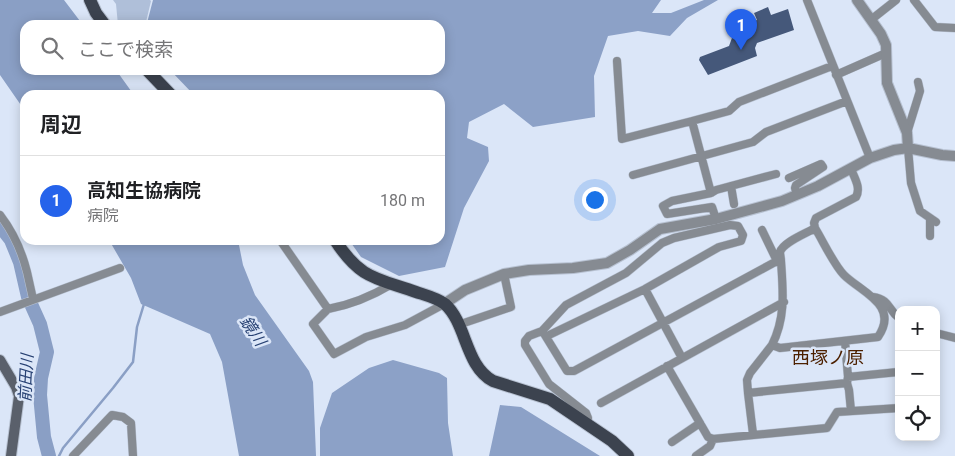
<!DOCTYPE html>
<html lang="ja">
<head>
<meta charset="utf-8">
<style>
	:root { --surface:#fff; --page:#f6f6f6; --text:#202124; --muted:#757577; --line:#e0e0e0; --accent:#2563eb }
	body { margin:0; font-family:Roboto,"Noto Sans JP",sans-serif; background:var(--page); color:var(--text) }
	.controls { position:absolute; right:15px; bottom:15px; display:grid; overflow:hidden; border-radius:10px; box-shadow:0 2px 12px #0003 }
	.controls button { width:45px; height:45px; display:grid; place-items:center; padding:0; border:0; border-bottom:1px solid var(--line); background:var(--surface); color:var(--text); font:25px sans-serif }
	.you { position:absolute; left:594px; top:199px; width:18px; height:18px; margin:-12px; border:4px solid #fff; border-radius:50%; background:#1a73e8; box-shadow:0 0 0 8px #1a73e833 }
	.badge { display:grid; place-items:center; width:32px; height:32px; border-radius:50%; background:var(--accent); color:#fff; font-size:16px; font-weight:700 }
	.pin { position:absolute; translate:-50% -41px; filter:drop-shadow(0 1px 2px #0008) }
	.pin::after { content:''; position:absolute; top:26px; width:18px; height:15px; background:inherit; clip-path:polygon(0 0,100% 0,50% 100%) }
	.list { margin:0; padding:0; list-style:none }
	h2 { display:flex; justify-content:space-between; align-items:center; height:65px; margin:0; padding:0 20px; font-size:21px }
	h2 small { font-size:16px; font-weight:400; color:var(--muted) }
	.list li { display:grid; grid-template-columns:32px 1fr auto; gap:15px; align-items:center; box-sizing:border-box; height:90px; padding:0 20px; border-top:1px solid var(--line) }
	.list b { display:block; font-size:19px; white-space:nowrap }
	.list p { margin:0; font-size:16px; white-space:nowrap; color:var(--muted) }
	.list em { font-size:16px; font-style:normal; color:var(--muted) }
	.icon { flex:none; width:28px; height:28px; fill:none; stroke:currentColor; stroke-width:2; stroke-linecap:round; stroke-linejoin:round }
	.map { position:relative; flex:none; width:955px; height:456px; overflow:hidden }
	.search { position:absolute; background:var(--surface); box-shadow:0 2px 12px #0003; left:20px; top:20px; width:425px; height:55px; display:flex; align-items:center; gap:12px; box-sizing:border-box; padding:0 18px; border-radius:15px; color:var(--muted); font-size:19px }
	.panel { position:absolute; background:var(--surface); box-shadow:0 2px 12px #0003; left:20px; top:90px; width:425px; height:155px; border-radius:15px }
	.map>svg:first-child { display:block }
</style>
</head>
<body>
<div class="map">
<svg width="955" height="456" viewBox="0 0 955 456">
	<rect width="100%" height="100%" fill="#dbe6f8"/>
	<path fill="#afbfd9" d="M113,0h37l1,1 -5,21 -3,3h-25l-2,-21z"/>
	<path fill="#8ca1c7" d="M153,0h508l-9,13h19l33,-13h14l-31,18 -17,18 -32,-5 -30,5 -14,40 1,41 -62,10 -29,-23 -35,18 -2,16 21,9 1,14 -25,47 -19,59 -46,9 -38,-19 -12,-17h91v-145h-246l-24,-25h270v-45h-296l3,-2z
		M393,360l46,13 8,5 1,45 5,33h-133v-28l12,-35 37,-25z
		M500,405l21,2 79,49h-111z"/>
	<path fill="#8a9fc5" d="M0,0h64l19,25h-58v45h91l18,25h-109v16l-25,-36z
		M109,240h129l5,25 12,30 54,76 4,11 3,74h-77l-17,-94 -12,-28 -69,-30 -10,-26z"/>
	<g fill="none" stroke-linecap="round" stroke-linejoin="round">
		<path stroke="#8a9fc5" stroke-width="2.5" d="M59,456l4,-8 50,-60 20,-26 4,-35 7,-23"/>
		<path stroke="#8a9fc5" stroke-width="14" d="M0,226l11,14 9,22 8,35
			M31,304l9,20 7,28 -6,26 -1,17 4,42 5,19"/>
	</g>
	<path fill="#45587a" d="M768,7l3,8 17,-6 6,21 -37,13 -2,5 2,8 -49,19 -9,-15 1,-3 29,-11 7,-19 21,-7 -3,-7z"/>
	<g fill="none" stroke-linecap="round" stroke-linejoin="round">
		<g stroke="#b7c1d1" stroke-width="9">
			<path id="minor" d="M807,0l63,158
				M914,0l21,27 20,1
				M872,19l24,-19
				M617,61l5,78 70,-18 19,72
				M836,75l50,-22
				M692,121l37,-10 10,-9 93,-36
				M907,133l13,-42 -2,-9
				M908,148l3,35 9,28 16,11
				M633,175l120,-33 13,-10 81,-31
				M789,178l32,-14 2,3 -27,18 -1,3 2,7
				M731,186l3,18
				M0,215c13,17 22,37 27,57 2,9 4,18 6,27
				M716,219l-4,-12 -45,7 -4,-8 9,-5 39,-8 5,-3 60,-16
				M930,219v17
				M762,230l15,31h4c2,30 5,56 -9,84l8,3 98,-11c22,-32 -17,-45 -34,-62 -10,-10 -21,-34 -29,-47l-1,-5 2,-5 40,-21c5,-9 -1,-18 -5,-28
				M280,240l48,69c22,-4 44,-13 64,-25
				M781,261c0,-3 -1,-6 -1,-9 3,-10 27,-19 35,-24
				M645,289l37,69
				M873,297c18,3 14,12 26,21
				M328,309l-15,15 21,30 32,-17 39,-12 39,-21
				M0,312l120,-44
				M458,325l53,-18 -7,-33
				M543,332l24,39h7l203,-110
				M936,333l19,5
				M547,336l98,-47 74,-42 22,-6 2,-6 -5,-9 -8,-1 -56,13 -12,5 -36,30 -60,32 -24,26 -13,5 -4,5v4l24,39 37,29 2,5 -1,6
				M845,341l3,36 -1,6 2,7 2,21
				M667,366l41,71 5,2 114,-11 10,-16 62,-4
				M848,377l50,-5
				M748,393l-1,-13 3,-7 22,-28
				M601,403l183,-101
				M753,434l-5,-41 99,-10
				M672,442l28,-19
				M73,456l39,-41 11,2 8,6 2,33
				M696,456l14,-10 3,-7"/>
		</g>
		<g stroke="#b7c1d1" stroke-width="12">
			<path id="tertiary" d="M857,0l24,34 5,11 1,38 20,50 1,15
				M444,304l21,-14 39,-16 25,-4 44,-2 34,-5 23,-13 30,-21 56,-10 66,-18 36,-15 52,-28 24,-8 14,-2 34,7 13,1"/>
		</g>
		<g stroke="#b7c1d1" stroke-width="12">
			<path id="secondary" d="M0,360l16,27 3,9 -8,60"/>
		</g>
		<g stroke="#b7c1d1" stroke-width="14">
			<path id="primary" d="M90,0l6,13 9,12
				M147,70l24,25
				M335,240c25,39 41,38 81,52 9,3 21,6 29,12 22,20 20,62 48,77l57,18 62,42 16,15"/>
		</g>
		<use href="#minor" stroke="#868b92" stroke-width="8"/>
		<use href="#tertiary" stroke="#868b92" stroke-width="10"/>
		<use href="#secondary" stroke="#5a606b" stroke-width="10"/>
		<use href="#primary" stroke="#3c434f" stroke-width="12"/>
	</g>
	<g text-anchor="middle" dominant-baseline="central" stroke-width="5" stroke-linejoin="round" paint-order="stroke">
		<g font-size="16" font-style="italic" fill="#274173" stroke="#dbe6f8">
			<text transform="translate(253 331) rotate(56)">鏡川</text>
			<text transform="translate(26 378) rotate(-87)">前田川</text>
		</g>
		<g font-size="18" fill="#4c2000" stroke="#dbe6f8">
			<text x="828" y="357">西塚ノ原</text>
		</g>
	</g>
</svg>
<div class="controls">
<button>+</button>
<button>−</button>
<button><svg class="icon" aria-label="locate" viewBox="0 0 24 24"><circle cx="12" cy="12" r="6"/><path d="M12 2v4M12 18v4M2 12h4M18 12h4"/></svg></button>
</div>
<div class="you"></div>
<div class="pin badge" style="left:741px;top:50px">1</div>
<div class="search"><svg class="icon" aria-label="search" viewBox="0 0 24 24"><circle cx="10" cy="10" r="6"/><path d="M15 15l6 6"/></svg>ここで検索</div>
<section class="panel">
<h2>周辺<small></small></h2>
<ul class="list">
<li><span class="badge">1</span><div><b>高知生協病院</b><p>病院</p></div><em>180 m</em></li>
</ul>
</section>
</div>
</body>
</html>
